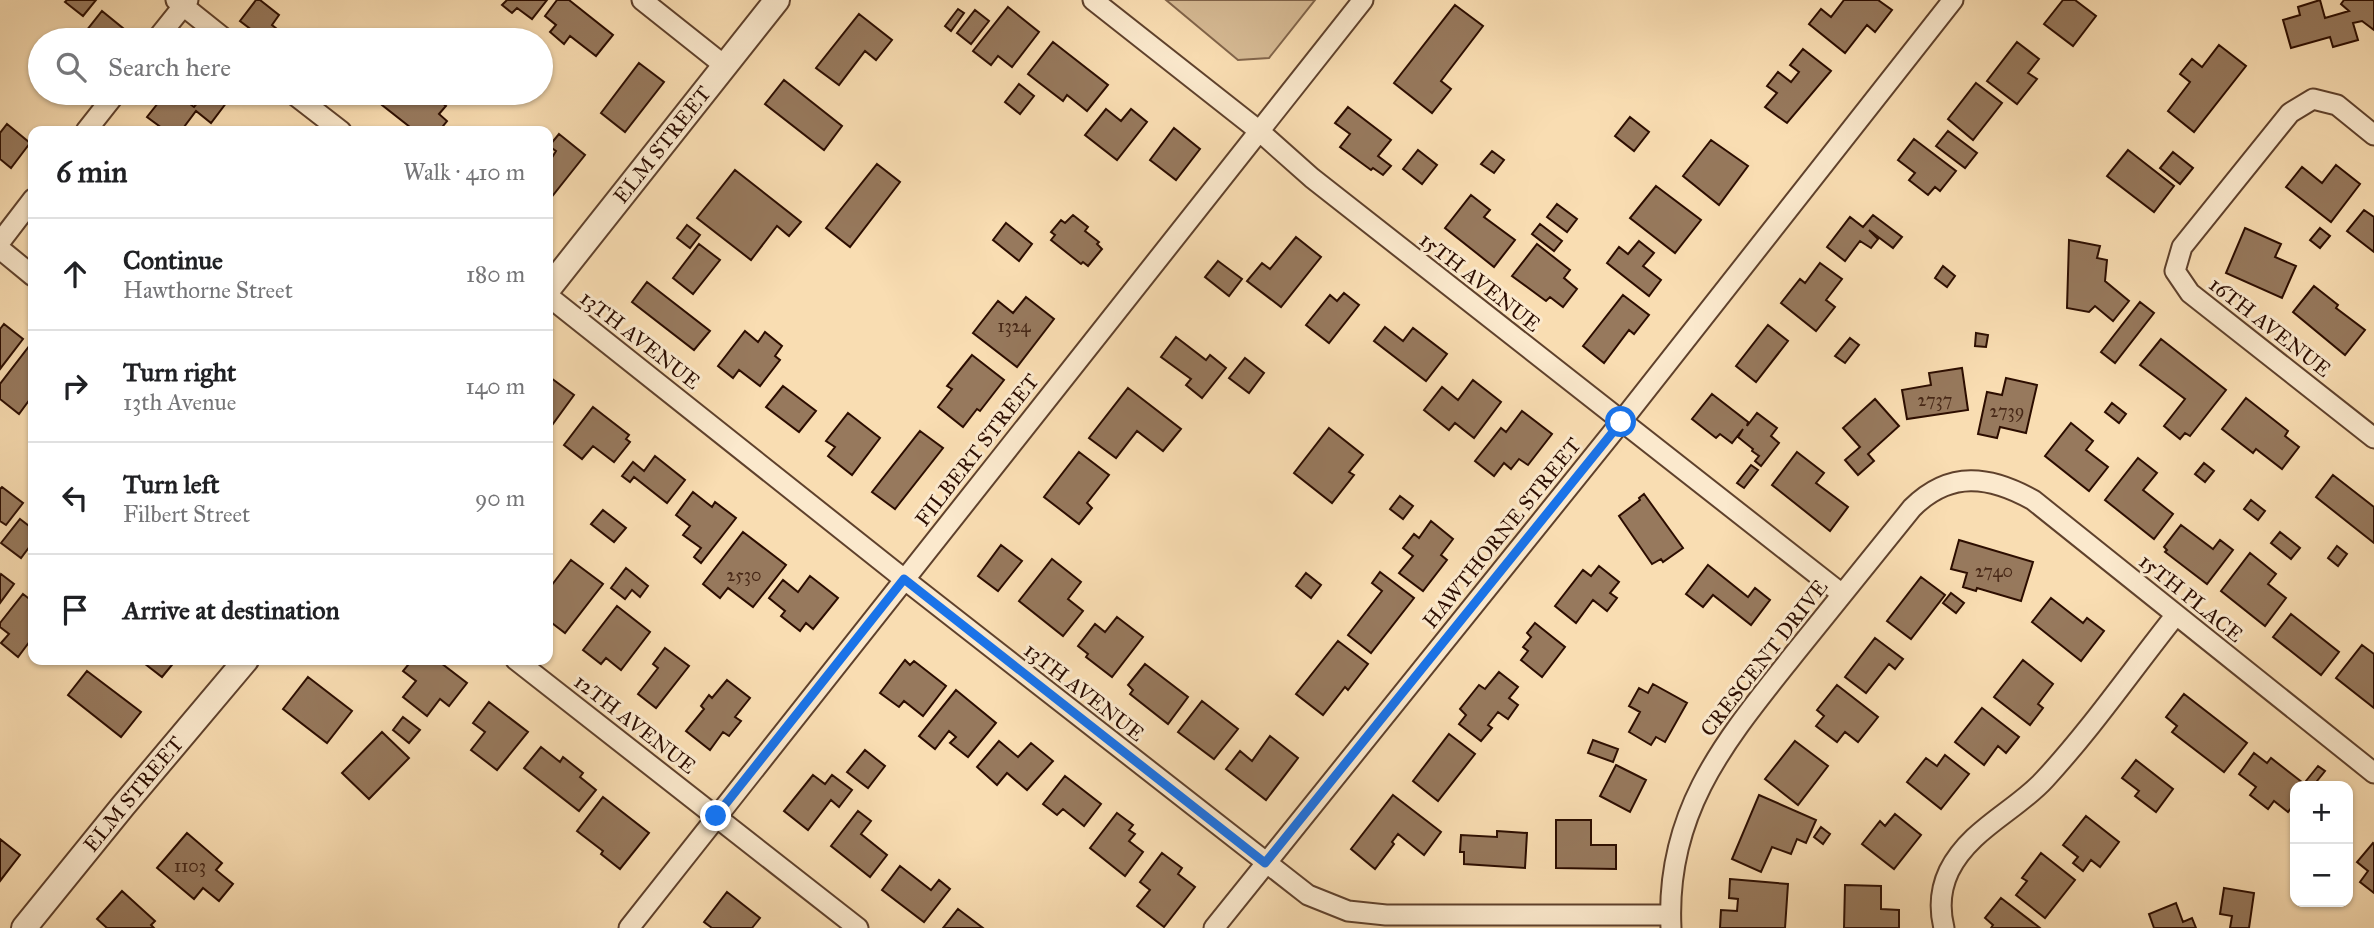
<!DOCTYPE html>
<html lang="en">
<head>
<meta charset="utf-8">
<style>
	:root { --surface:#fff; --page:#f2f2f2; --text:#202124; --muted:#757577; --line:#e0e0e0 }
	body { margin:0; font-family:"IM FELL Great Primer",serif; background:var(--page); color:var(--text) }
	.controls { position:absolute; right:21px; bottom:21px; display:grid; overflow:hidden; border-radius:14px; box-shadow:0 2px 5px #0004 }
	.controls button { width:63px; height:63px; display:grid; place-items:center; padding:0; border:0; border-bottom:2px solid var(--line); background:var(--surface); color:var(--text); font:35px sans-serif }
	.stop { position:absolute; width:21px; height:21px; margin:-16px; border:5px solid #1a73e8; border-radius:50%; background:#fff }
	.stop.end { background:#1a73e8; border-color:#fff; box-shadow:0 2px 7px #0008 }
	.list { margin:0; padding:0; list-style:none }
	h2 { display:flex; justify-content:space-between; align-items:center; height:91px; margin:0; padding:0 28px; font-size:30px }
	h2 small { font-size:23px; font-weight:400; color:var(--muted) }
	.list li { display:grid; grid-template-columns:46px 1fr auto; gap:21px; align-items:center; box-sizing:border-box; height:112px; padding:0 28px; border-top:2px solid var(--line) }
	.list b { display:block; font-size:26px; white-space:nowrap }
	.list p { margin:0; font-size:23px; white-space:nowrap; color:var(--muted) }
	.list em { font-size:23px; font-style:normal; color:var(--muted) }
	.icon { flex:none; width:38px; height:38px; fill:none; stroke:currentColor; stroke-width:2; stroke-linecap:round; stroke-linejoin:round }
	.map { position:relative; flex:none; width:2374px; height:928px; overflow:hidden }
	.search { position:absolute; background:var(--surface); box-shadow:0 2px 5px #0004; left:28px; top:28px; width:525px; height:77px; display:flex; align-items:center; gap:18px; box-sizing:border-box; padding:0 24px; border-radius:38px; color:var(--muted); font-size:26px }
	.panel { position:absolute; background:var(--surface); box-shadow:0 2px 5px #0004; left:28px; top:126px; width:525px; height:539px; border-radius:14px }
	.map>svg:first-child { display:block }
</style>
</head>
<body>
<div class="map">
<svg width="2374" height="928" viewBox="0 0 2374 928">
	<rect width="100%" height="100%" fill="#f9ddb2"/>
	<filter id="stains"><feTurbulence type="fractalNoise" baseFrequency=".00286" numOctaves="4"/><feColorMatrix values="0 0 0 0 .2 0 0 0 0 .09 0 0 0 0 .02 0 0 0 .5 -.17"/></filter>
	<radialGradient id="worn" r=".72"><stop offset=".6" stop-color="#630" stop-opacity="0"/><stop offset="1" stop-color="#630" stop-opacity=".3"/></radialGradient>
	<path fill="#d6ba94" stroke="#81644a" stroke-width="2" d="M1166,0h149l-46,58 -31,2z"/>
	<path fill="#97795d" stroke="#2c0d00" stroke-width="2" d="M67,0h29l-13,16 -18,-14z
		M256,0h4l19,15 -7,10 15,12 -2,3h-20l-25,-19z
		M507,0h40l-15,19 -15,-11 -5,5 -10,-8z
		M557,0h12l44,35 -17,21 -26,-20 -6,8 -14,-12 6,-7 -11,-9z
		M1844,0h34l14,10 -17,22 -8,-7 -22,28 -36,-29 12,-15 10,8z
		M2063,0h12l21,16 -23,30 -29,-22z
		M2320,0l5,18 24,-7 -8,-7 3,-4h30v30l-12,-9 -9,2 5,17 -25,7 -3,-10 -39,11 -8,-28 17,-5 -2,-8z
		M1455,5l28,21 -42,55 10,8 -19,24 -38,-30z
		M1008,7l31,25 -27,35 -14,-11 -7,9 -18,-14z
		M958,9l6,4 -13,18 -6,-5z
		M975,10l14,11 -18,23 -14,-11z
		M102,11l22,18 -9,11h-36z
		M859,14l33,26 -16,20 -11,-9 -26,34 -23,-17z
		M1053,42l55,43 -21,26 -20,-16 -4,6 -35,-27z
		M2017,42l22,17 -11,14 9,6 -20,25 -30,-23z
		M2219,45l27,21 -52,66 -26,-21 22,-29 -10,-8 12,-15 10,8z
		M1803,49l28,22 -44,52 -22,-16 12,-14 -10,-7 11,-14 13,10 8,-10 -9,-7z
		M639,63l25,19 -39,50 -24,-19z
		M784,80l58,46 -18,24 -59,-46z
		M1976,83l26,20 -29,37 -25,-21z
		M1019,84l15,12 -14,18 -15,-12z
		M166,93h9l19,14 12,-14 27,1 -22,29 -15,-12 -15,20h-15l-19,-14z
		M391,93h20l4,3 3,-3h11l17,13 -7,8 8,7 -8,10h-24l-33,-26z
		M1348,107l43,33 -13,16 13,10 -8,9 -10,-7 -2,2 -31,-23 10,-13 -15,-11z
		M1106,109l15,12 10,-12 16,13 -30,38 -32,-25z
		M1630,117l19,15 -15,19 -19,-15z
		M7,124l23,19 -19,25 -11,-9v-26z
		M1174,128l26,21 -24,31 -26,-20z
		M1948,131l29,22 -12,15 -29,-22z
		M559,134l26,21 -35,44 -2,-2v-33l8,-13 -7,-5z
		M1914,139l42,32 -16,20 -5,-4 -7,8 -19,-15 6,-7 -17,-13z
		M1711,140l37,26 -29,39 -36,-29z
		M1418,150l19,15 -15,19 -19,-15z
		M2128,150l46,36 -20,26 -47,-36z
		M1492,151l12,9 -10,13 -13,-9z
		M2173,152l20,16 -13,16 -20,-16z
		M877,164l23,18 -50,65 -24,-19z
		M2336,165l24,19 -29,38 -45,-35 16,-20 20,16z
		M735,170l66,52 -12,14 -12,-10 -26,34 -54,-42z
		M1656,186l45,34 -26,33 -45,-35z
		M1471,195l19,15 -6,7 31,23 -21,27 -49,-39z
		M1557,204l20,15 -10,13 -20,-15z
		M2364,210l10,7v35l-27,-21z
		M1073,215l15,12 -3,4 14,11 -2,2 5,5 -14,17 -5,-4 -2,2 -30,-24 4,-5 -4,-3 10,-12 4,3z
		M1873,215l29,22 -9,11 -24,-18 9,9 -7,9 -11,-7 -15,20 -18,-14 23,-30 13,10z
		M1006,223l26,21 -13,17 -26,-21z
		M1540,224l22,17 -8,10 -22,-17z
		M687,225l13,10 -10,13 -13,-10z
		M2245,228l36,16 -6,13 21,9 -14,32 -56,-25z
		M2320,228l10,8 -10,12 -10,-8z
		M1296,237l25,20 -40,50 -34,-26 15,-18 8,6z
		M2069,240l31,6 -3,12 10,2 -2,21 24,20 -16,20 -18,-15 -6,6 -22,-4z
		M1639,241l15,12 -11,13 18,14 -12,16 -42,-33 12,-16 9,7z
		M699,244l21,16 -27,34 -20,-16z
		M1537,244l33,26 -6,8 13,11 -14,18 -13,-10 -4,4 -34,-25z
		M1218,261l24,18 -13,17 -24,-19z
		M1820,263l22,16 -16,21 9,7 -19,24 -35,-28 19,-24 5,4z
		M1943,266l12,10 -8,11 -12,-9z
		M647,282l63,49 -16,19 -62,-48z
		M2314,286l24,19 -2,3 29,22 -20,25 -52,-43z
		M1344,293l15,12 -30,38 -23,-18 24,-30 7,6z
		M1623,295l26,20 -15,19 -5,-4 -25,33 -21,-17z
		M1026,297l28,22 -37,48 -44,-34 25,-32 15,12z
		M2140,302l14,11 -39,50 -14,-11z
		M4,324l19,15 -23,30v-40z
		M1768,325l20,16 -32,41 -20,-16z
		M1385,327l18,14 10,-13 34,26 -21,27 -52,-40z
		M745,331l13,11 7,-10 17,14 -7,10 5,4 -20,26 -21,-16 -6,8 -15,-12z
		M1976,333l12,2 -2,12 -11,-1z
		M1176,337l30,23 4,-5 16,13 -24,30 -16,-13 5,-6 -30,-22z
		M1850,338l9,7 -14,18 -10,-7z
		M2161,339l65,51 -36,46 -5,-3 -5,6 -16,-13 21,-27 -45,-34z
		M30,345l3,3v47l-14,19 -19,-15v-15z
		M972,355l32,25 -24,31 -3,-2 -14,18 -25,-20 14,-18 -5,-3z
		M1245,358l19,15 -15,20 -20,-15z
		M1962,368l6,42 -61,9 -5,-29 29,-5 -2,-12z
		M551,378l23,17 -24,33 -2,-2v-44z
		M2006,378l31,7 -11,48 -26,-6 -3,11 -19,-4 9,-42 15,3z
		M1473,380l28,22 -27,36 -19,-15 -6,7 -25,-20 18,-23 16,13z
		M783,386l33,25 -17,21 -33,-25z
		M1128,388l53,41 -18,22 -26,-20 -21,27 -27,-20z
		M1712,394l36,28 -1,4 10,-13 20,15 -6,8 8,7 -18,23 -6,-5 4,-5 -7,-5 1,-2 -15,-12 5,-8 -11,14 -12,-9 -4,4 -24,-19z
		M2246,398l42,33 -3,5 14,11 -17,22 -26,-20 -3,4 -31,-24z
		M1875,399l24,27 -31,28 6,7 -16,14 -13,-15 15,-13 -17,-19z
		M2112,403l14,11 -7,9 -14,-11z
		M593,407l36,28 -3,4 4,3 -16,20 -21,-16 -11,13 -18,-14z
		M1522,411l30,23 -24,31 -9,-6 -8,10 -7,-6 -10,13 -19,-15 26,-33 5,4z
		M848,413l32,25 -28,37 -24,-19 7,-9 -9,-6z
		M2071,423l22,18 -7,9 22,17 -19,24 -44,-35z
		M1329,428l34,27 -14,17 5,3 -22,28 -38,-30z
		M920,431l23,17 -48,61 -23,-17z
		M1079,452l30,23 -22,28 5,5 -13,16 -35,-27z
		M1797,452l27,21 -8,10 32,24 -18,24 -58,-46z
		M655,456l30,24 -18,23 -33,-26 -4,5 -8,-6 11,-14 11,9z
		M2138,458l19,15 -14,17 30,24 -19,25 -49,-39z
		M2204,463l10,8 -9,11 -10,-8z
		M1751,465l7,5 -14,18 -7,-5z
		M2333,475l41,32v36l-58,-46z
		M2,487l21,16 -17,22 -6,-4v-32z
		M693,492l19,15 3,-5 21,16 -35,45 -7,-6 7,-9 -18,-13 7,-9 -14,-11z
		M1644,494l39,54 -20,14 -2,-3 -9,5 -33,-48 21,-16 -1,-2z
		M1400,496l13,10 -10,13 -13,-10z
		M2251,500l14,11 -7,9 -14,-11z
		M603,510l23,18 -12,14 -23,-18z
		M20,519l13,10v13l-12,16 -20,-15z
		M1431,521l22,18 -12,16 6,5 -24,31 -24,-18 14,-17 -10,-8 11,-14 5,4z
		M2181,525l32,24 7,-9 13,10 -26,34 -42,-32 2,-2 -3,-3z
		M743,532l43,33 -33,42 -25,-19 -8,10 -17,-14z
		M2280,532l20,16 -9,11 -20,-16z
		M1959,540l74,22 -12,39 -44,-13 -1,3 -13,-4 4,-14 -16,-4z
		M1001,545l21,16 -24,30 -20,-15z
		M2337,546l10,8 -9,12 -10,-8z
		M2250,553l26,21 -8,10 18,14 -21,28 -44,-35z
		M1052,559l29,23 -13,17 15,12 -20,25 -44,-35z
		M571,560l32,24 -38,49 -17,-13v-30z
		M1708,565l40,32 7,-9 15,12 -19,25 -38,-30 -10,12 -17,-13z
		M1599,566l20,16 -9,11 7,5 -10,13 -14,-11 -17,23 -21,-17 28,-36 8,6z
		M626,568l22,18 -8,11 -8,-7 -7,9 -14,-11z
		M1380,572l34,26 -43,55 -23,-18 34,-44 -10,-8z
		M1306,573l15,12 -10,13 -15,-12z
		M1,574l13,10 -14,19v-27z
		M810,576l28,22 -25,31 -7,-6 -6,8 -19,-15 4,-5 -16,-13 14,-18 15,12z
		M1921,577l24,18 -34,44 -24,-18z
		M1951,593l13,10 -8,10 -13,-10z
		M23,594l9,7 1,-2v38l-15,20 -17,-14 8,-9 -9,-7v-4z
		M2051,598l32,25 4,-5 17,13 -23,30 -49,-39z
		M617,606l33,26 -29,38 -15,-12 -5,6 -18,-14z
		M2291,614l48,38 -18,23 -48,-38z
		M1117,617l26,20 -31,40 -26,-20 2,-3 -10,-8 17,-22 10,8z
		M1535,623l30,24 -23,30 -21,-17 7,-9 -5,-4 8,-10 -4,-4z
		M1875,638l28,21 -8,10 -6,-5 -23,29 -21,-16z
		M1338,641l30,23 -20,26 -3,-3 -22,28 -27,-21z
		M2362,645l12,9v54l-38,-30z
		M665,648l24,18 -33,42 -18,-14 20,-26 -5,-4z
		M140,660h36l-14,17z
		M412,660h25l30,23 -18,23 -9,-7 -13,17 -24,-19 13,-16 -13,-10z
		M905,660l5,5 4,-4 32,25 -23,30 -19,-15 -5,6 -19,-14z
		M2023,660l30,24 -15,20 5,4 -13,17 -36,-28z
		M1145,664l43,33 -20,27 -38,-30 3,-4 -5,-5z
		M87,671l54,41 -20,25 -53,-42z
		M1499,672l19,15 -9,11 9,7 -10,14 -10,-7 -10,13 4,3 -11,13 -22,-17 7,-9 -6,-6 19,-24 6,4z
		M308,677l44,34 -25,32 -44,-34z
		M727,680l23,18 -15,19 6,4 -12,15 -6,-4 -13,18 -24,-19 18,-22 -3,-3 8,-11 3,3z
		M1653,684l34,19 -22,39 -9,-5 -5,8 -22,-13 11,-20 -11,-6 10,-18 9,5z
		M1837,685l41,32 -20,25 -13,-10 -8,10 -21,-16 8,-10 -7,-6z
		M956,690l40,33 -28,34 -18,-14 6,-6 -7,-6 -14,18 -16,-13z
		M2184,694l63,49 -23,29 -52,-40 5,-6 -11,-9z
		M1202,701l36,28 -24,30 -36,-27z
		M489,702l39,30 -31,38 -26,-20 14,-18 -12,-9z
		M1982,708l37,29 -13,16 -8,-7 -14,19 -29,-23z
		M403,717l17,13 -11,13 -16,-13z
		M382,732l27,26 -40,41 -27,-26z
		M1449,734l26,20 -37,47 -25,-20z
		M1270,736l28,22 -32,42 -40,-31 14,-18 12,10z
		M1593,740l25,9 -5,13 -25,-9z
		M999,741l19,16 13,-14 22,18 -26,29 -20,-17 -10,12 -20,-18z
		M1795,741l33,25 -30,39 -33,-26z
		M541,747l19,15 3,-5 20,16 -3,4 16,13 -17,21 -55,-43z
		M865,750l20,16 -17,22 -21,-16z
		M2254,753l13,10 4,-5 36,28h-12v17l-7,9 -14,-11 -6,8 -18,-14 6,-8 -17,-13z
		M1945,755l24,19 -28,35 -34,-27 19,-24 11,8z
		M2136,760l37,29 -17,23 -21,-16 4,-5 -17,-13z
		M1616,765l30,15 -16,32 -30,-16z
		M2318,766l7,5 -12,15 -7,-5z
		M813,775l12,9 7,-9 20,15 -13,17 -8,-7 -23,30 -24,-19z
		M1065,776l36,28 -17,22 -21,-17 -6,6 -14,-11z
		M1393,795l48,37 -17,23 -26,-21 -6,8 2,2 -19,25 -24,-20z
		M1759,795l57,25 -10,23 -9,-4 -6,15 -19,-7 -11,25 -29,-13z
		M603,797l46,36 -29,36 -19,-15 2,-3 -26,-20z
		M858,811l13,10 -10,13 26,21 -17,22 -39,-31z
		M1117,813l16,12 -4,5 6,4 -6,7 14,11 -18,24 -35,-28z
		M1895,814l26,21 -27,34 -32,-25 18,-23 5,5z
		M2086,816l33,26 -19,25 -9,-7 -8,11 -10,-8 5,-6 -15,-12z
		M1556,820h35v25h25v24l-60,-1z
		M1821,827l9,7 -7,10 -9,-7z
		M1497,831l30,2 -2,35 -61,-4v-12h-4l1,-17 36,2z
		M187,833l35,30 -6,7 17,14 -14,17 -16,-13 -9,11 -37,-31z
		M0,839l20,16 -20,26z
		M2373,843l1,1v49l-14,-11 8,-11 -11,-9z
		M1162,853l20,15 -4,6 17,13 -31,40 -27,-21 13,-16 -10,-8z
		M2041,853l34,27 -30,38 -29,-23 11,-14 -5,-3z
		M900,866l31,24 8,-10 11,9 -26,33 -42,-32z
		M1730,879l58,5 -3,44h-65l1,-18 16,1 1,-12 -9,-1z
		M1845,885l36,1v23l18,1v18h-55z
		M2224,888l30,5 -5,35h-19l2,-12 -12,-2z
		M122,891l33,30 -4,4 3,3h-47l-10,-9z
		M727,892l33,26 -8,10h-40l-8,-6z
		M2001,898l39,30h-49l2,-3 -8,-7z
		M2176,903l7,19 9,-4 4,10h-42l-5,-14z
		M958,909l25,19h-40z"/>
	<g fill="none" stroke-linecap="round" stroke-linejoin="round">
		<g stroke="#5f412c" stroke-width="23">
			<path id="minor" d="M176,0l50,40
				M642,0l83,66
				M1093,0l165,130 54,48 530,416
				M156,40l32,-40
				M292,93l49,38
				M86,131l30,-38
				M2374,135l-37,-30 -24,-6 -23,14 -108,134 -7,24 15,22 184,145
				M0,242l33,-43
				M0,249l33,27
				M548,296l356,283 404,316 40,16 38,4h284
				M516,660l342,268
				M629,928l734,-928
				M1214,928l407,-506 332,-422
				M1671,928c-6,-118 56,-189 124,-275 39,-49 78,-97 117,-145 38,-38 78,-32 121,-8l341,273
				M1944,928c-5,-20 -4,-38 5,-57 21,-42 67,-60 96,-92 47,-51 87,-109 130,-163"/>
		</g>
		<g stroke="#5f412c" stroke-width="28">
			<g id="tertiary">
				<path id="s1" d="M548,289l229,-289"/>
				<path id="s2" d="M24,928l99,-122 123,-146"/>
			</g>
		</g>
		<use href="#minor" stroke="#fbe9cd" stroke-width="19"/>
		<use href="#tertiary" stroke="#fbe9cd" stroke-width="24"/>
	</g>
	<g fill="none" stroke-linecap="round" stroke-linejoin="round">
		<path stroke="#1a73e8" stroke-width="9" d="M716,816l188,-237 361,284 356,-441"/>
	</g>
	<g text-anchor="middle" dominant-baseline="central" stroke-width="6" stroke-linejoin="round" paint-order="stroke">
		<g font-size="18" fill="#472817">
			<text x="1014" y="326">1324</text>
			<text x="1935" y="400">2737</text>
			<text x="2007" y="411">2739</text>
			<text x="1994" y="571">2740</text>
			<text x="744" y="575">2530</text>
			<text x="190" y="866">1103</text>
		</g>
		<g font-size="21" fill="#2c0d00" stroke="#fbe9cd">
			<text stroke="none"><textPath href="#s1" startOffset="184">ELM STREET</textPath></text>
			<text transform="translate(1480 282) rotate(38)">15TH AVENUE</text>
			<text transform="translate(2270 327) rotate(38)">16TH AVENUE</text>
			<text transform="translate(640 340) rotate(38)">13TH AVENUE</text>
			<text transform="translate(977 450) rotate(-52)">FILBERT STREET</text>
			<text transform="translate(1502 533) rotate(-51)">HAWTHORNE STREET</text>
			<text transform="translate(2191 598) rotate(39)">15TH PLACE</text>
			<text transform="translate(1764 658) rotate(-52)">CRESCENT DRIVE</text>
			<text transform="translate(1084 692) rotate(38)">13TH AVENUE</text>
			<text transform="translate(635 724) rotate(38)">12TH AVENUE</text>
			<text stroke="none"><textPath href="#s2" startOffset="173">ELM STREET</textPath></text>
		</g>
	</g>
	<rect width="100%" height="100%" filter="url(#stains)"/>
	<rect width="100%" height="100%" fill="url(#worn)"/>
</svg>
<div class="controls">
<button>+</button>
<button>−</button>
</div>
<div class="stop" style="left:1621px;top:422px"></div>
<div class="stop end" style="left:716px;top:816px"></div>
<div class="search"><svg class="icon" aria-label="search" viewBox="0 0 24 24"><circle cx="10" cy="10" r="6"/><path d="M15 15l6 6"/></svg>Search here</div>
<section class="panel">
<h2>6 min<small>Walk · 410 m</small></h2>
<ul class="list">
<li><svg class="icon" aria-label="ahead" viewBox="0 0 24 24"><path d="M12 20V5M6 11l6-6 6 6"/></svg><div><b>Continue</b><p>Hawthorne Street</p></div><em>180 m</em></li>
<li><svg class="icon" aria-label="right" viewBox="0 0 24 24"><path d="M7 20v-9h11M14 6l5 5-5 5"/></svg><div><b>Turn right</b><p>13th Avenue</p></div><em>140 m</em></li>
<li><svg class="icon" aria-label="left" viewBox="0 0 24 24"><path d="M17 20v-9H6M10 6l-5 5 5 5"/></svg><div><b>Turn left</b><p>Filbert Street</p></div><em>90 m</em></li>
<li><svg class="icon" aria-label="arrive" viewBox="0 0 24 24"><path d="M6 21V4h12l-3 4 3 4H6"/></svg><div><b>Arrive at destination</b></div></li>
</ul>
</section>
</div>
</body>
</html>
